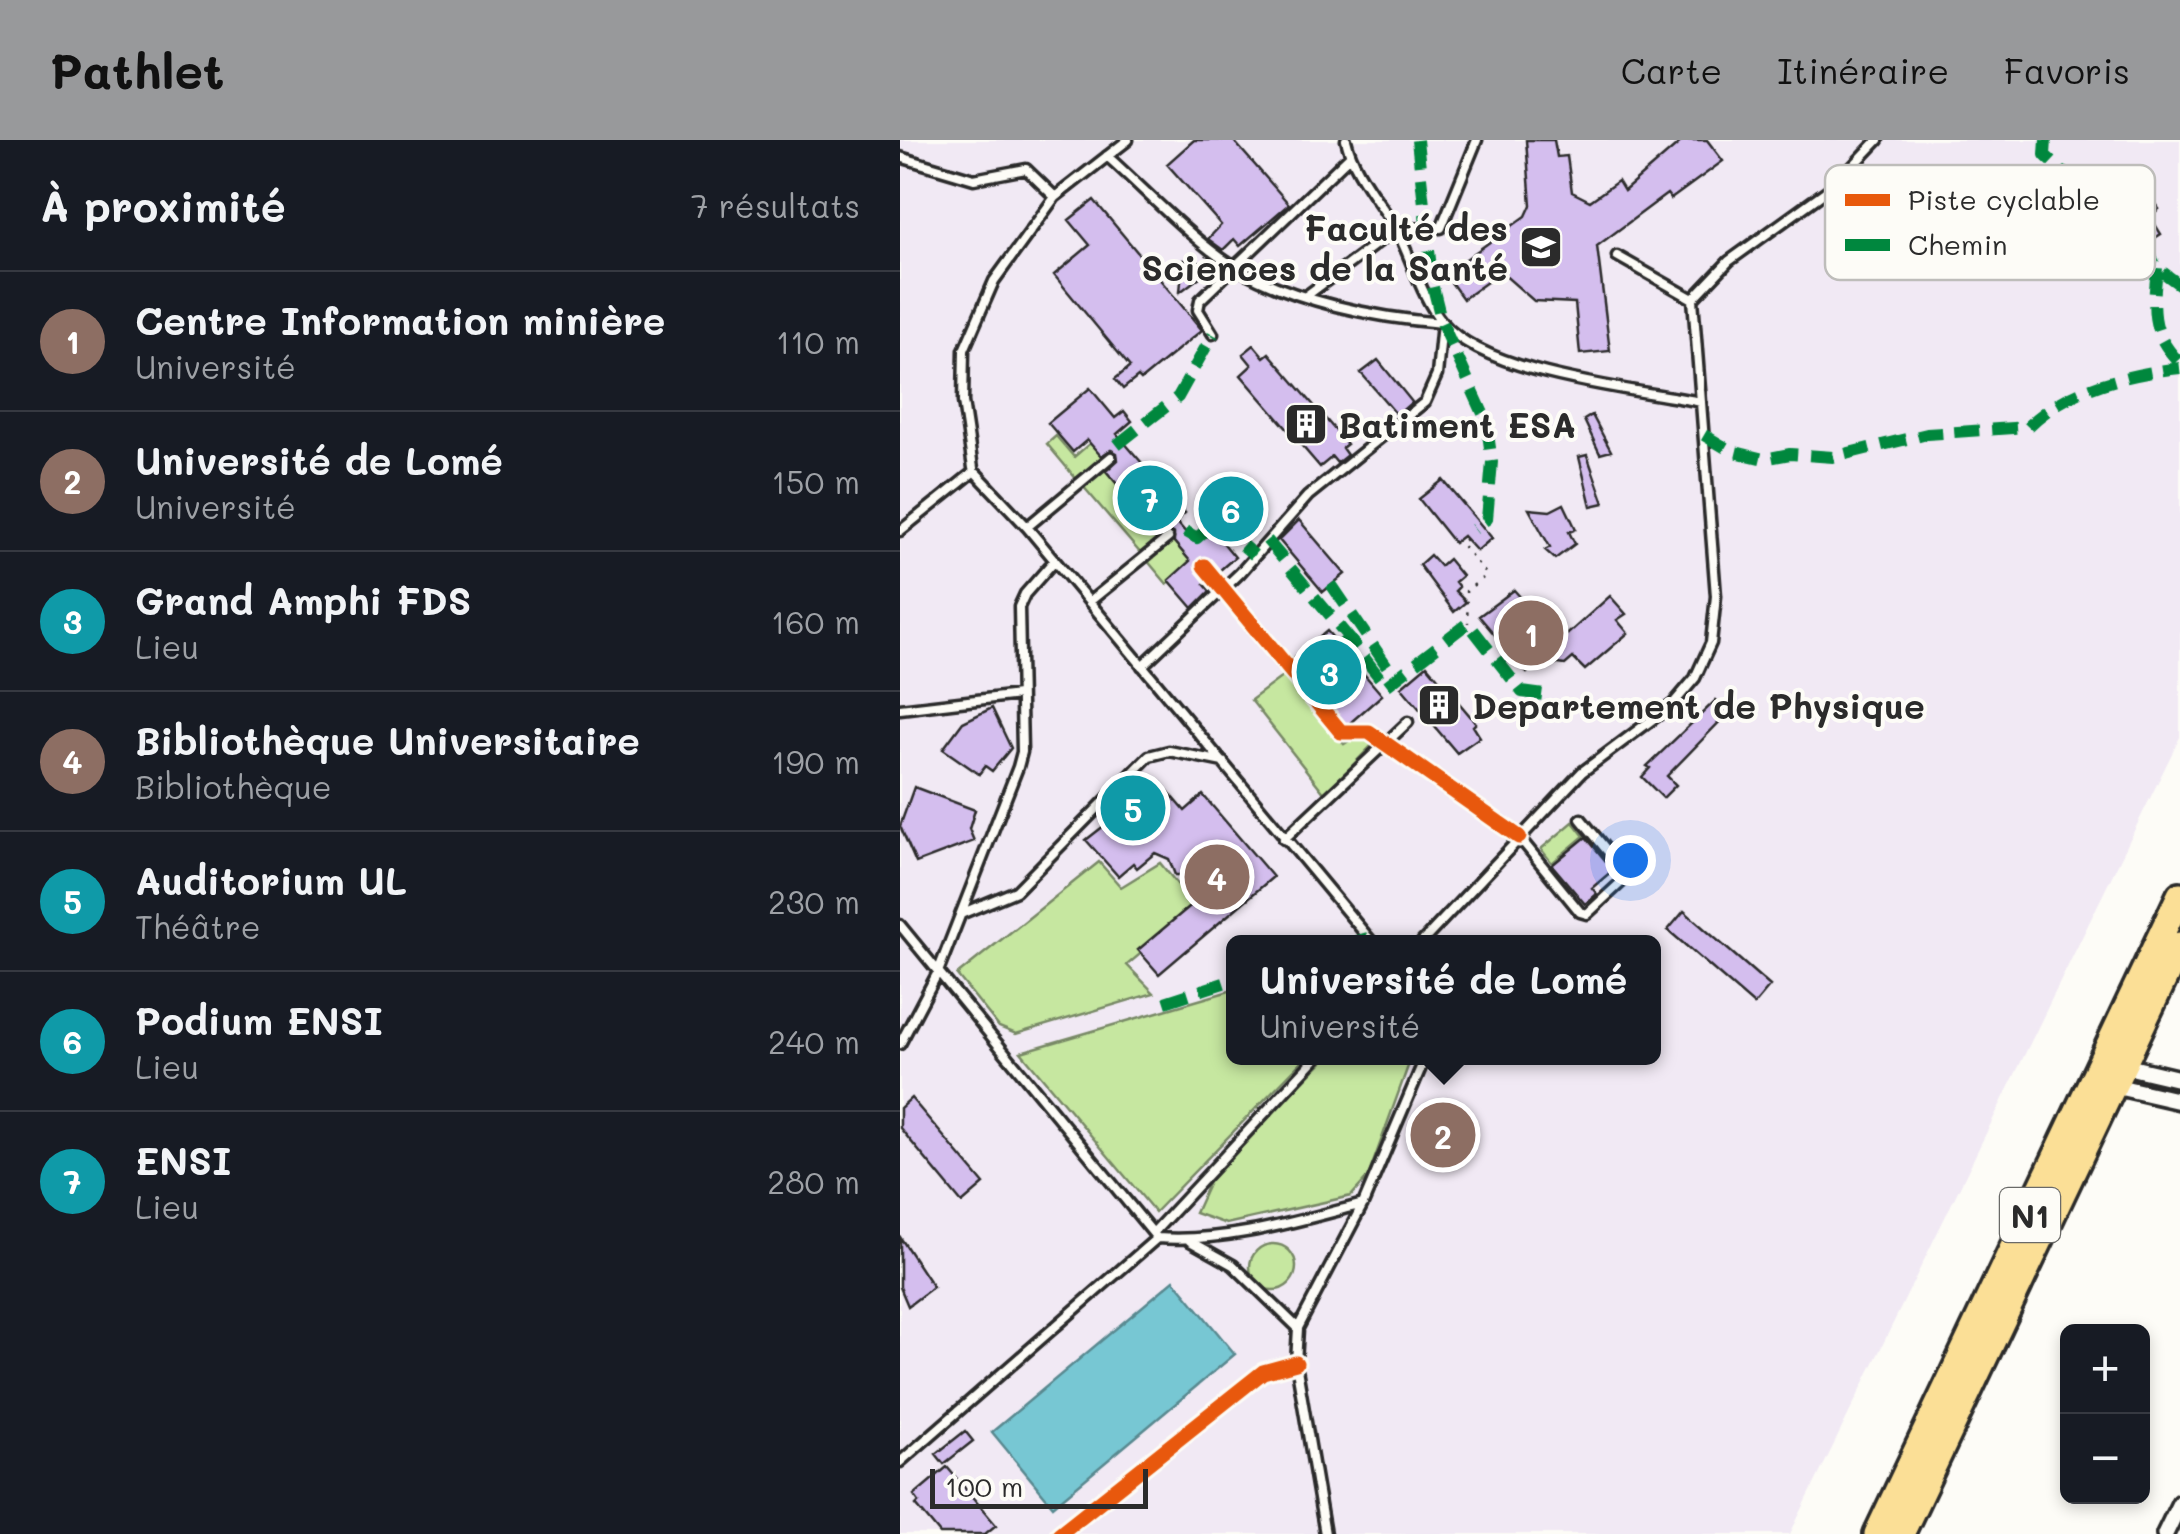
<!DOCTYPE html>
<html lang="fr">
<head>
<meta charset="utf-8">
<style>
	:root { --surface:#171b24; --page:#242831; --text:#f1f3f6; --muted:#9ea1a6; --line:#363941; --accent:#98999b }
	body { margin:0; font-family:Mali,sans-serif; background:var(--page); color:var(--text) }
	.controls { position:absolute; right:30px; bottom:30px; display:grid; overflow:hidden; border-radius:15px; box-shadow:0 5px 15px #0003 }
	.controls button { width:90px; height:90px; display:grid; place-items:center; padding:0; border:0; border-bottom:2px solid var(--line); background:var(--surface); color:var(--text); font:50px sans-serif }
	.scale { position:absolute; left:30px; bottom:25px; width:218px; box-sizing:border-box; padding-left:10px; border:5px solid #2b2b2b; border-top:0; font-size:28px; line-height:35px; white-space:nowrap; color:#2b2b2b; -webkit-text-stroke:8px #fdfcf7; paint-order:stroke }
	.you { position:absolute; left:730px; top:720px; width:35px; height:35px; margin:-25px; border:8px solid #fff; border-radius:50%; background:#1a73e8; box-shadow:0 0 0 15px #1a73e833 }
	.badge { display:grid; place-items:center; width:65px; height:65px; border-radius:50%; background:var(--accent); color:#fff; font-size:32px; font-weight:700 }
	.pin { position:absolute; translate:-50% -50%; border:5px solid #fff; box-shadow:0 2px 10px #0006 }
	.popup { position:absolute; left:326px; top:795px; width:435px; height:130px; box-sizing:border-box; display:grid; place-content:center; border-radius:15px; background:var(--surface); filter:drop-shadow(0 2px 8px #0005); font-size:32px; white-space:nowrap; color:var(--muted) }
	.popup b { font-size:38px; color:var(--text) }
	.popup::after { content:''; position:absolute; left:50%; top:100%; margin-left:-20px; border:20px solid transparent; border-top-color:var(--surface) }
	.list { margin:0; padding:0; list-style:none }
	h2 { display:flex; justify-content:space-between; align-items:center; height:130px; margin:0; padding:0 40px; font-size:42px }
	h2 small { font-size:32px; font-weight:400; color:var(--muted) }
	.list li { display:grid; grid-template-columns:65px 1fr auto; gap:30px; align-items:center; box-sizing:border-box; height:140px; padding:0 40px; border-top:2px solid var(--line) }
	.list b { display:block; font-size:38px; white-space:nowrap }
	.list p { margin:0; font-size:32px; white-space:nowrap; color:var(--muted) }
	.list em { font-size:32px; font-style:normal; color:var(--muted) }
	.map { position:relative; flex:none; width:1280px; height:1394px; overflow:hidden }
	header { display:flex; align-items:center; gap:60px; box-sizing:border-box; height:140px; padding:0 50px; background:var(--accent); color:#111 }
	header strong { font-size:48px }
	nav { display:flex; gap:55px; margin-inline-start:auto; font-size:35px }
	main { display:flex }
	aside { flex:1; background:var(--surface) }
	.map>svg:first-child { display:block }
</style>
</head>
<body>
<header>
<strong>Pathlet</strong>
<nav><a>Carte</a><a>Itinéraire</a><a>Favoris</a></nav>
</header>
<main>
<aside>
<h2>À proximité<small>7 résultats</small></h2>
<ul class="list">
<li><span class="badge" style="background:#8d6e63">1</span><div><b>Centre Information minière</b><p>Université</p></div><em>110 m</em></li>
<li><span class="badge" style="background:#8d6e63">2</span><div><b>Université de Lomé</b><p>Université</p></div><em>150 m</em></li>
<li><span class="badge" style="background:#0f9aa8">3</span><div><b>Grand Amphi FDS</b><p>Lieu</p></div><em>160 m</em></li>
<li><span class="badge" style="background:#8d6e63">4</span><div><b>Bibliothèque Universitaire</b><p>Bibliothèque</p></div><em>190 m</em></li>
<li><span class="badge" style="background:#0f9aa8">5</span><div><b>Auditorium UL</b><p>Théâtre</p></div><em>230 m</em></li>
<li><span class="badge" style="background:#0f9aa8">6</span><div><b>Podium ENSI</b><p>Lieu</p></div><em>240 m</em></li>
<li><span class="badge" style="background:#0f9aa8">7</span><div><b>ENSI</b><p>Lieu</p></div><em>280 m</em></li>
</ul>
</aside>
<div class="map">
<svg width="1280" height="1394" viewBox="0 0 1280 1394">
	<rect width="100%" height="100%" fill="#fdfcf7"/>
	<filter id="ink" filterUnits="userSpaceOnUse"><feTurbulence type="fractalNoise" baseFrequency=".01" numOctaves="2"/><feDisplacementMap in="SourceGraphic" scale="20" xChannelSelector="R" yChannelSelector="G"/><feConvolveMatrix kernelMatrix="1 2 1 2 8 2 1 2 1" color-interpolation-filters="sRGB"/></filter>
	<g filter="url(#ink)">
		<path fill="#f1e9f4" fill-rule="evenodd" d="M0,0h1280v597l-390,797h-890zM333,802h420v116h-420z"/>
		<path fill="#c6e7a0" stroke="#788966" stroke-width="2.5" d="M156,296l18,21 22,-19 -3,7 12,14 -27,22 -31,-37z
			M214,318l-9,11 55,64 10,-8 3,4 -31,26 -60,-70z
			M271,398l10,12 18,7 -32,27 -21,-25z
			M386,534l58,70 18,-11 10,12 -47,49 -74,-94z
			M673,682l11,14 -32,27 -11,-14z
			M199,722l22,25 39,-24 36,44 -69,58 27,28 -138,41 -17,-7 -42,-52z
			M333,850v68h72l-150,154 -134,-160z
			M426,918h85l-43,119 -17,19 -125,28 -31,-11 19,-42z
			M350 1127a23 23 0 1 1 46 0a23 23 0 1 1-46 0Z"/>
		<path fill="#77c7d3" stroke="#598990" stroke-width="2.5" d="M274,1140l61,74 -182,152 -61,-74z"/>
		<path fill="#d4beee" stroke="#2b2b2b" stroke-width="2.5" d="M294,0h39l56,64 -49,42 -6,-7 -11,11 -15,-11 13,-14 -54,-61z
			M626,0h28l3,17 10,-1 5,36 18,9 28,-20 6,10 59,-51h24l16,21 -52,38 -4,-5 -70,52 13,105 -30,3 -5,-51 -41,-2 -33,-29 -38,27 -18,-25 81,-58 5,-11z
			M1251,59l8,10 -17,13 -8,-10z
			M194,60l108,130 -61,50 -3,-3 -15,12 -8,-10 15,-12 -76,-92 36,-30 -21,-25z
			M1251,78l10,16 -11,7 -10,-17z
			M283,120l27,4h7l-37,28z
			M354,205l10,12 5,-4 78,91 -5,4 5,7 -10,8 -5,-6 -12,10 -79,-92 11,-10 -9,-11z
			M478,220l34,42 -15,13 -36,-42z
			M190,248l25,30 9,-7 8,10 -15,13 68,79 -9,8 17,20 17,-14 25,30 -31,27 6,7 -17,17 -24,-28 21,-19 -16,-19v-8l-14,-7 -4,3 -50,-59 12,-11 -1,-7 -6,-3 -10,6 -14,-16 -14,12 -25,-29z
			M692,275l19,36 -11,3 -16,-34z
			M687,315l17,48 -13,3 -12,-49z
			M543,340l49,58 -15,13 -14,-15 -9,7 -35,-44z
			M664,364l12,25 -7,3 6,12 -20,15 -10,-9 5,-3 -21,-38 21,2z
			M399,380l46,54 -22,18 -44,-52z
			M530,415l10,11 8,-7 14,17 -7,6 4,5 -4,4 11,11 -12,10 -35,-47z
			M614,450l46,51 50,-45 16,18 -9,6 11,13 -43,37 -12,-12 -8,7 -14,-2 2,-12 -26,22 -48,-57z
			M427,491l55,64 -39,34 -55,-65z
			M527,525l49,58 -3,3 7,11 -23,16 -56,-66z
			M816,560l13,12 -62,64 9,9 -13,13 -21,-21 8,-9 -3,-2z
			M92,568l19,40 -19,23 -7,-5 -6,8 -36,-25 20,-27z
			M235,641l12,14 14,-12 24,28 18,-16 70,82 -114,97 -21,-24 57,-48 -12,-16v-11h-8l-6,-16 -14,-6 -18,15 -4,-5 -15,13 -32,-36 46,-36 -9,-11z
			M14,647l61,23 -6,19 5,12 -58,22 -16,-37z
			M686,697l27,33 -21,18 5,6 -12,10 -33,-39z
			M784,771l86,75 -16,19 -86,-75z
			M11,958l73,86 -22,19 -62,-75v-20z
			M0,1097l33,50 -25,19 -8,-19z
			M65,1291l8,10 -29,23 -8,-10z
			M47,1327l49,58 -11,9h-45l-24,-29 3,-3 -5,-7z"/>
		<g fill="none" stroke-linecap="round" stroke-linejoin="round">
			<g stroke="#2b2b2b" stroke-width="15">
				<path id="service" d="M446,0c8,34 35,62 52,93 14,27 24,65 44,89 44,53 191,67 259,80
					M207,16c34,30 91,90 128,111 59,34 140,51 207,56l-5,52 -12,27 -117,94 -68,77 -98,93
					M0,17l74,22 52,-10 29,28
					M717,116l76,43
					M406,156l90,-67 45,-1 36,-88
					M313,194l-15,-24 2,-10 150,-144
					M73,328l-10,-66 1,-52 30,-69 61,-84 73,-57
					M77,334l50,53 345,415
					M127,387l84,-70
					M0,391l71,-57
					M189,462l79,-64
					M0,569l119,-14
					M619,697l61,75 7,2 41,-38 -47,-57
					M384,699l124,-117
					M63,773l53,-22 133,-135 20,-5 54,11
					M0,785l257,313
					M522,802l160,-170 91,-68 22,-26 16,-35 5,-47 -23,-297 36,-38 107,-77 42,-44
					M0,904l38,-72 80,-205 4,-15 -3,-145 6,-13 29,-33
					M254,1092l162,-174
					M290,1101l43,24 65,63
					M0,1322l257,-224c69,5 140,-17 206,-34
					M159,1394l204,-162 33,-9
					M425,1394l-29,-171 2,-35 65,-124 62,-146"/>
			</g>
			<g stroke="#2b2b2b" stroke-width="22">
				<path id="minor" d="M1216,924l64,15
					M1206,944l74,17
					M1265,1394l15,-31"/>
			</g>
			<g stroke="#2b2b2b" stroke-width="32">
				<path id="trunk" d="M977,1394l303,-639
					M1001,1394l279,-589"/>
			</g>
			<path stroke="#2b2b2b" stroke-width="2.5" stroke-dasharray="2.5 8" stroke-linecap="butt" d="M566,399l-5,4 26,32 -21,16 2,32"/>
			<use href="#service" stroke="#fdfcf7" stroke-width="8"/>
			<use href="#minor" stroke="#fdfcf7" stroke-width="15"/>
			<use href="#trunk" stroke="#fbdf96" stroke-width="25"/>
			<path stroke="#00873e" stroke-width="12" stroke-dasharray="25 12" stroke-linecap="butt" d="M517,0l16,147 9,36 44,97 6,42 -5,57 -13,10
				M1146,0l-1,15 48,45 39,23 25,45 23,17
				M1257,128c-4,42 -8,63 23,95
				M804,295l27,16 33,8 26,-5 43,3 94,-23 101,-7c36,-38 101,-53 152,-59
				M217,305l61,-48 35,-63
				M285,391l12,7 18,-16 39,33
				M367,400l82,98
				M431,444l62,91
				M440,506l9,-8 37,48 82,-63 54,69 22,3
				M454,802l14,-4
				M265,862l68,-22"/>
			<g stroke="#fdfcf7" stroke-width="21">
				<path id="cycleway" d="M304,426l137,166h28l150,105
					M159,1394l204,-162 33,-9"/>
			</g>
			<use href="#cycleway" stroke="#e8590c" stroke-width="15"/>
		</g>
	</g>
	<defs>
		<g id="university-square" transform="scale(2.25)"><rect x="-9" y="-9" width="18" height="18" rx="4" fill="#2b2b2b" stroke="#fdfcf7"/><path d="M0-5L7-2L0 1L-7-2ZM-4 1L0 2.5L4 1V4Q0 6-4 4Z" fill="#fff"/></g>
		<g id="building-square" transform="scale(2.25)"><rect x="-9" y="-9" width="18" height="18" rx="4" fill="#2b2b2b" stroke="#fdfcf7"/><path d="M-4-6H4V6H1V3H-1V6H-4ZM-2.5-4.3h1.7v1.8h-1.7ZM.8-4.3h1.7v1.8H.8ZM-2.5-1h1.7V.8h-1.7ZM.8-1h1.7V.8H.8Z" fill="#fff"/></g>
	</defs>
	<g fill-rule="evenodd">
		<use href="#university-square" x="641" y="107"/>
		<use href="#building-square" x="406" y="284"/>
		<use href="#building-square" x="539" y="565"/>
	</g>
	<g text-anchor="middle" dominant-baseline="central" stroke-width="8" stroke-linejoin="round" paint-order="stroke">
		<rect fill="#fdfcf7" stroke="#6a6a68" stroke-width="2.5" x="1100" y="1048" width="60" height="54" rx="8"/>
		<g font-size="32" font-weight="bold" fill="#2b2b2b">
			<text x="1130" y="1075">N1</text>
		</g>
		<g font-size="35" font-weight="bold" fill="#2b2b2b" stroke="#fdfcf7" text-anchor="start">
			<text x="608" y="87" text-anchor="end">Faculté des<tspan x="608" dy="40">Sciences de la Santé</tspan></text>
			<text x="438" y="284">Batiment ESA</text>
			<text x="572" y="565">Departement de Physique</text>
		</g>
	</g>
	<rect x="925" y="25" width="330" height="115" rx="15" fill="#fdfcf7" stroke="#bebdba" stroke-width="2.5"/>
	<rect x="945" y="54" width="45" height="12" fill="#e8590c"/>
	<rect x="945" y="99" width="45" height="12" fill="#00873e"/>
	<g font-size="28" fill="#2b2b2b">
		<text x="1008" y="70">Piste cyclable</text>
		<text x="1008" y="115">Chemin</text>
	</g>
</svg>
<div class="controls">
<button>+</button>
<button>−</button>
</div>
<div class="scale">100 m</div>
<div class="you"></div>
<div class="pin badge" style="left:631px;top:493px;background:#8d6e63">1</div>
<div class="pin badge" style="left:543px;top:995px;background:#8d6e63">2</div>
<div class="popup"><b>Université de Lomé</b>Université</div>
<div class="pin badge" style="left:429px;top:532px;background:#0f9aa8">3</div>
<div class="pin badge" style="left:317px;top:737px;background:#8d6e63">4</div>
<div class="pin badge" style="left:233px;top:668px;background:#0f9aa8">5</div>
<div class="pin badge" style="left:331px;top:369px;background:#0f9aa8">6</div>
<div class="pin badge" style="left:250px;top:358px;background:#0f9aa8">7</div>
</div>
</main>
</body>
</html>
